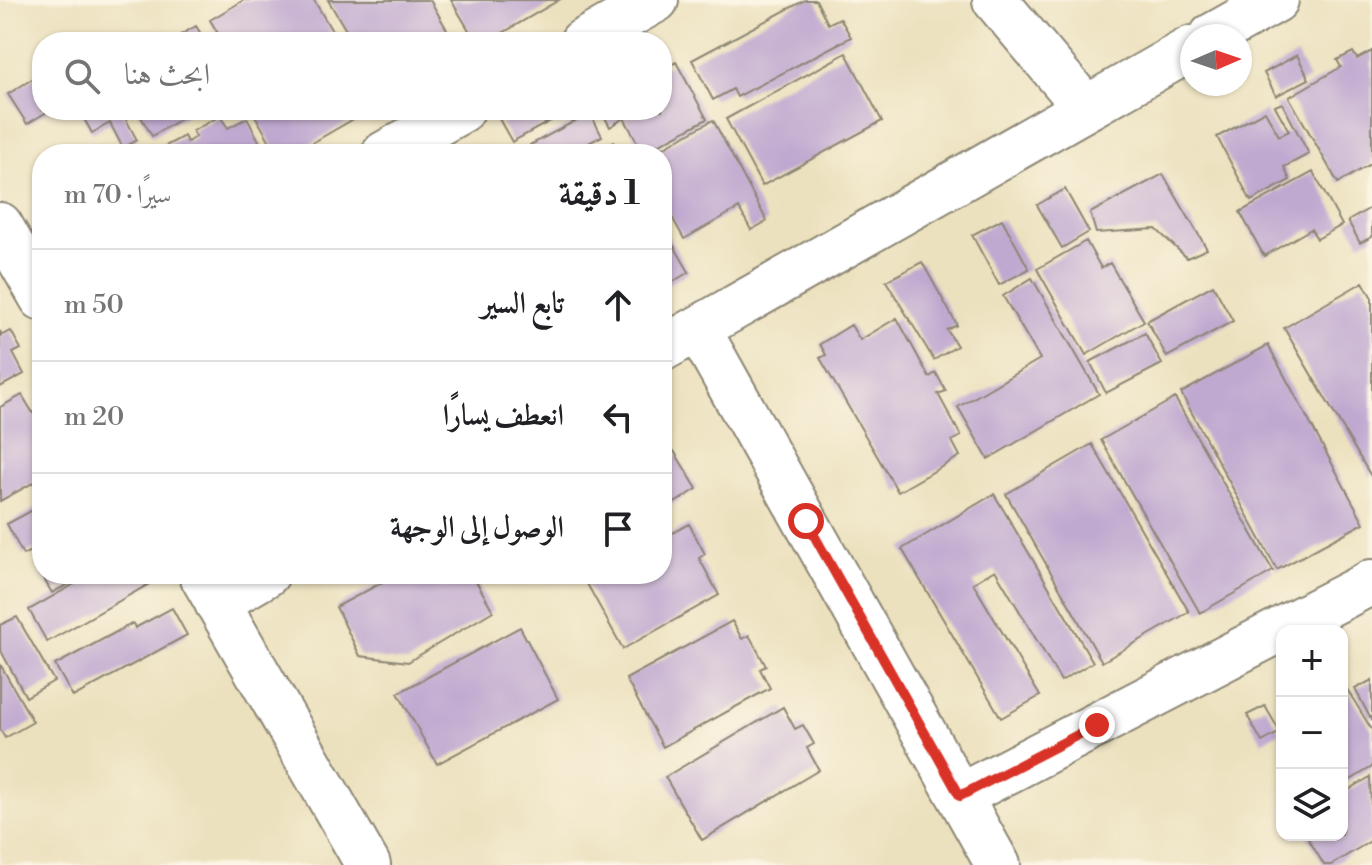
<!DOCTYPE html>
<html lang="ar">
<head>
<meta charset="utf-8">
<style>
	:root { --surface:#fff; --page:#f6f6f6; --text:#202124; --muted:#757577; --line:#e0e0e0 }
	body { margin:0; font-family:"Libre Bodoni",Amiri,serif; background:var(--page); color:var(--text); direction:rtl }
	.controls { position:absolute; right:24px; bottom:24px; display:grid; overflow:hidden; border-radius:16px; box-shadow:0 2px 6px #0004 }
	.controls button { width:72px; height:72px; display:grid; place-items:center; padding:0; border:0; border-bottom:2px solid var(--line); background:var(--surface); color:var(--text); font:40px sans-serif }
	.compass { position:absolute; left:1180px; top:24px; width:72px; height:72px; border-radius:50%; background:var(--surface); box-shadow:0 2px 6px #0004; rotate:88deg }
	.stop { position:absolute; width:24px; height:24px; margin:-18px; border:6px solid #d93025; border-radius:50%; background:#fff }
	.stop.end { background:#d93025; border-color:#fff; box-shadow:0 2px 8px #0008 }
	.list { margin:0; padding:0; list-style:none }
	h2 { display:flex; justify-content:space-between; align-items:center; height:104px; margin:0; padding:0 32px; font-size:34px }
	h2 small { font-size:26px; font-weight:400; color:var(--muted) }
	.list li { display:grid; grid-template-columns:52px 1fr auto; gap:24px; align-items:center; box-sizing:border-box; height:112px; padding:0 32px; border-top:2px solid var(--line) }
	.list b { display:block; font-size:30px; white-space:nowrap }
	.list em { font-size:26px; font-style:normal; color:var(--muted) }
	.icon { flex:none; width:44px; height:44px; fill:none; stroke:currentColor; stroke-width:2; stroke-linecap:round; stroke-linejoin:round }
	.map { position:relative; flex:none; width:1372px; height:865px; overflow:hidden; direction:ltr }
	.search { position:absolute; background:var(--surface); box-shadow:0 2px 6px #0004; left:32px; top:32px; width:640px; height:88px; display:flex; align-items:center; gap:20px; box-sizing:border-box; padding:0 28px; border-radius:32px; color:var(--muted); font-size:30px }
	.panel { position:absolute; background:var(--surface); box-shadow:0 2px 6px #0004; left:32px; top:144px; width:640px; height:440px; border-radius:32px; direction:rtl }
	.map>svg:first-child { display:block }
</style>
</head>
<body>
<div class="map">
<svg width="1372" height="865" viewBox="0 0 1372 865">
	<rect width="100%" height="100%" fill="#fcf5e5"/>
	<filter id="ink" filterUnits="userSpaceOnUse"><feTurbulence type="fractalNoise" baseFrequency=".0125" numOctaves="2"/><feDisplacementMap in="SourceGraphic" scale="16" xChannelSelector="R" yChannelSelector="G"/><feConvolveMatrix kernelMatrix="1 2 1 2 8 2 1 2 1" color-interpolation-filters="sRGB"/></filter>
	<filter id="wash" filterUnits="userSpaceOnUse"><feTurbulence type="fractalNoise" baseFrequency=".006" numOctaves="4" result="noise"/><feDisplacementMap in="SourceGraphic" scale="32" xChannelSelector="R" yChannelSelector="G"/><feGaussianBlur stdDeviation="1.8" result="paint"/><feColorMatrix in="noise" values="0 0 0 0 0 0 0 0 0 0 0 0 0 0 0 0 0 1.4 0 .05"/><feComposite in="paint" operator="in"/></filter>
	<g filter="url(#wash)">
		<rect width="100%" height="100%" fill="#ece1be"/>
		<g id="blocks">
			<path fill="#c0a9d0" d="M244,0h70l18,31 -20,11h-89l-13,-22z
				M328,0h102l24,42h-101z
				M451,0h108l-72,42h-11z
				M805,0h11l12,24 12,-6 11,19 -114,60 -4,-8 -20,11 -21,-40z
				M196,26l10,16h-38z
				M1372,51v112l-34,20 -49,-86 52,-30 -4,-7 16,-8 4,7z
				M846,53l36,68 -120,65 -36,-67z
				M1297,55l12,24 -33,17 -12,-23z
				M676,62l31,57 -64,34 -19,-35 -14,9 -9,-17h61v-40z
				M42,73v37h8l-23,14 -19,-30z
				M1282,103l27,51 -25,13 6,13 -39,21 -34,-64 48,-26 14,25 10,-5 -14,-25z
				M79,110h42l16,30 -14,8 -13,-25 -18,10z
				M137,110h58l-43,26z
				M257,110h112l-76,44h-16l-24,-42z
				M510,110h56l1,2 -55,30 -14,-25z
				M590,113l12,23 -34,18h-34l-4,-9z
				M220,116l8,12 19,-10 19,36h-103l-3,-5 24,-13 3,6 9,-5 -3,-6z
				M713,120l54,101 -16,9 -12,-22 -55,31 -22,-40v-45h-10z
				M614,142l7,12h-29z
				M1313,172l29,53 -25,14 -6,-10 -47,27 -24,-44z
				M1163,174l44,75 -20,9 -31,-29 -60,4 -6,-20z
				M1065,189l24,43 -27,16 -25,-43z
				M1372,207v30l-12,6 -12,-22z
				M1002,219l27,50 -30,16 -27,-50z
				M662,225l27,47 -27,16z
				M1086,241l15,27 9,-5 34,58 -58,34 -49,-86z
				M922,262l35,63 -10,5 10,16 -23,14 -48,-79z
				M1032,278l67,116 -111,65 -30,-52 82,-48 -37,-63z
				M1363,282l9,16v180l-88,-150z
				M1213,285l20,36 -66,36 -20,-36z
				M897,318l32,59 7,-4 10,18 -8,3 23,42 -9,5 8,15 -62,36 -78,-134 6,-3 -6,-11 31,-19 9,15z
				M0,331l2,4 9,-4 10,18 -8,4 11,21 -24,13z
				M1145,333l17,31 -56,29 -16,-31z
				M1268,345l96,178 -87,47 -96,-177z
				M22,395l20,33v50l-42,23v-94z
				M1175,398l98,173 -73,42 -99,-173z
				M1092,444l97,168 -87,50 -96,-168z
				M674,451l23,38 -29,18 -6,-11v-37z
				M994,494l99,168 -32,19 -66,-111 -22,13 67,113 -39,22 -99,-169z
				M42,505v60l-8,-16 -11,6 -16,-31z
				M689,524l16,30 -6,4 20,37 -96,54 -37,-67 14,-8h62v-35z
				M41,574h46l-35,19z
				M92,574h61l3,6 -109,62 -18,-32z
				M398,574h74l21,37 -85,51 -48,-6 -24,-49z
				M172,608l15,27 -114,62 -18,-32 78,-42 2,5z
				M17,617l37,64 -28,16 -26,-48v-24z
				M732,621l10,18 7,-4 17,31 -6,3 10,19 -107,59 -37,-68z
				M520,627l38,72 -121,65 -39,-71z
				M0,664l33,58 -28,16 -5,-9z
				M1372,680v41l-17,-32z
				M1342,681l30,49v37l-30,18z
				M1265,706l15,26 -18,10 -15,-27z
				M783,707l12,22 8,-4 11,19 -7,4 12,22 -117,70 -37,-63z
				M1370,777l2,63 -41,25h-7l-18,-30h36v-41z"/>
		</g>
	</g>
	<g filter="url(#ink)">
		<use href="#blocks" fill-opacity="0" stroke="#8c8674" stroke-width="2"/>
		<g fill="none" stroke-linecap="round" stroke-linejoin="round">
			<g stroke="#8c8674" stroke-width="48">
				<path id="minor" d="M995,0l91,108
					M1212,36l64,-36
					M582,42l74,-42
					M384,154l78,-44
					M0,225l42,73
					M698,329l300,536
					M662,349l530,-301
					M201,574l167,291
					M217,603l50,-29
					M960,796l412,-214"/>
			</g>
			<use href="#minor" stroke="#fff" stroke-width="44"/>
		</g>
	</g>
	<g fill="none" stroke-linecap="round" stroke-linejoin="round" filter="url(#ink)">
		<path stroke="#d93025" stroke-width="10" d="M806,521l154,275 137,-71"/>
	</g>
</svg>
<div class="controls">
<button>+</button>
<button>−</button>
<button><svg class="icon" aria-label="layers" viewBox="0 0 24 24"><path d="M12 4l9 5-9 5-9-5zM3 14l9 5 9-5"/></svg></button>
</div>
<svg class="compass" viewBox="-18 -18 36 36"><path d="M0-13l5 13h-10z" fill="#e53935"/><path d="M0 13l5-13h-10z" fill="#757577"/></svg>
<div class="stop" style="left:806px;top:521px"></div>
<div class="stop end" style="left:1097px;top:725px"></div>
<div class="search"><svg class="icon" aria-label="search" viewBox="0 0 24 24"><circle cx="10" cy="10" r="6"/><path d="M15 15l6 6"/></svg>ابحث هنا</div>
<section class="panel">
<h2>1 دقيقة<small>سيرًا · 70 m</small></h2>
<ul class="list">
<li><svg class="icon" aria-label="ahead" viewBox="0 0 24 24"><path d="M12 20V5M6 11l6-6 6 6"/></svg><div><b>تابع السير</b></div><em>50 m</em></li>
<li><svg class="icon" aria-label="left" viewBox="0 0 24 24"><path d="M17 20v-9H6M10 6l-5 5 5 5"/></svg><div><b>انعطف يسارًا</b></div><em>20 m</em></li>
<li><svg class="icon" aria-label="arrive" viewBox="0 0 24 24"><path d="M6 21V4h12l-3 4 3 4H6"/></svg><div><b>الوصول إلى الوجهة</b></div></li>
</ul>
</section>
</div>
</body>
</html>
